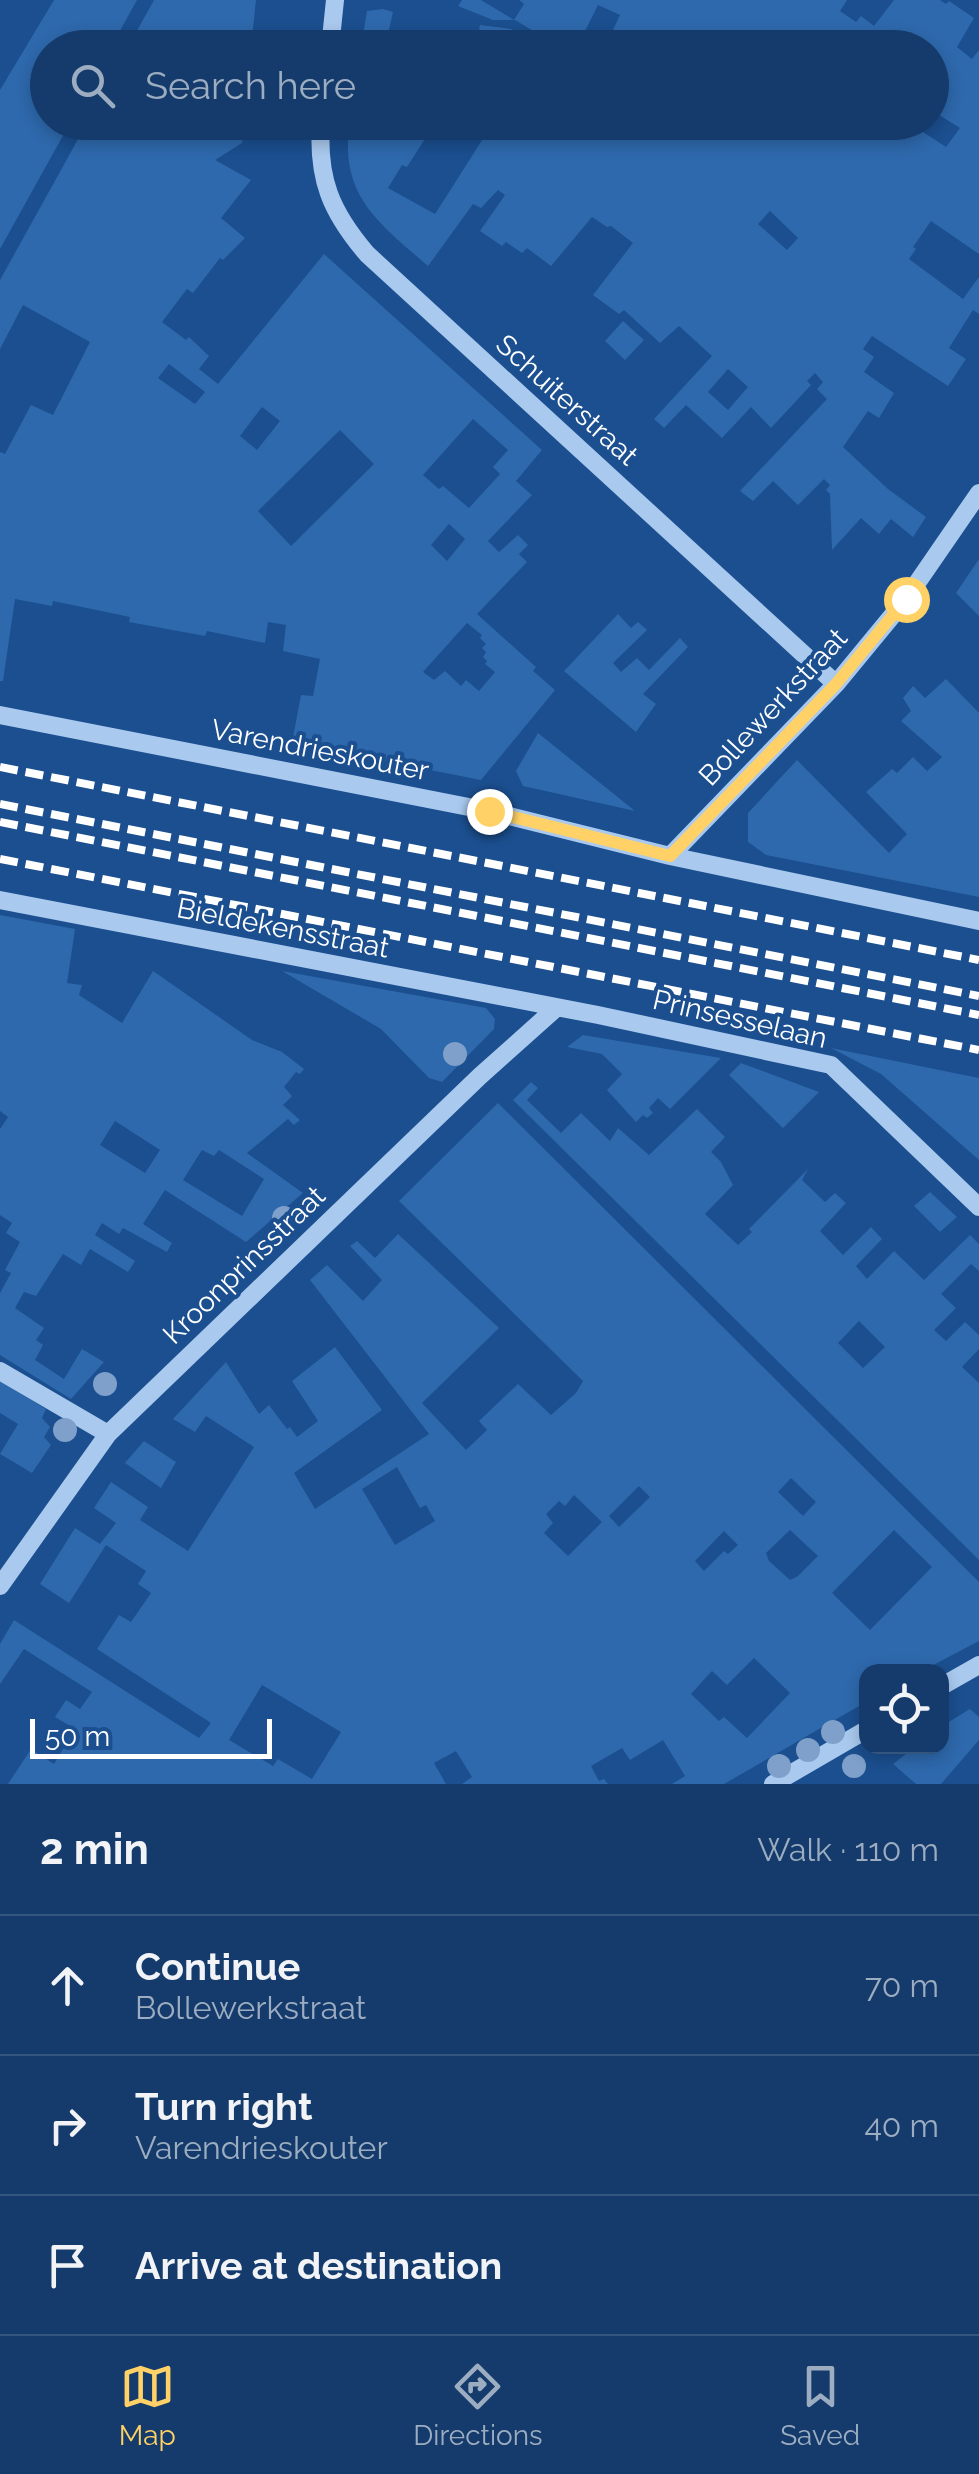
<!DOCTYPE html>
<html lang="en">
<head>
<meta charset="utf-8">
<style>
	:root { --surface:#143b6b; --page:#1d4271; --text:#f1f3f6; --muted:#9dadc1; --line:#33557e; --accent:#ffd166 }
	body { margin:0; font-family:Raleway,sans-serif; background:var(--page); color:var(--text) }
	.controls { position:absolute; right:30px; bottom:30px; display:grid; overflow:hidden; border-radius:20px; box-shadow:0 5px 15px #0003 }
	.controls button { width:90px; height:90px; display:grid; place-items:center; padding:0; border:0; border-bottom:2px solid var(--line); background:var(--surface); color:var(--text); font:50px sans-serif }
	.scale { position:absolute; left:30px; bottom:25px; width:242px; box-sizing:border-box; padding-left:10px; border:5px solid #fff; border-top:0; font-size:28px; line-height:35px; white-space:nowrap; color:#fff; -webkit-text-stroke:8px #1b4f8f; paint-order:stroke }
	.stop { position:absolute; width:30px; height:30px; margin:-22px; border:8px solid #ffd166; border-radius:50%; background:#fff }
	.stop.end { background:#ffd166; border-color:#fff; box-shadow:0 2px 10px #0008 }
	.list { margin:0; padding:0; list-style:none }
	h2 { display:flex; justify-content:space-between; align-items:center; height:130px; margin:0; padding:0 40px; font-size:42px }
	h2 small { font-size:32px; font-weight:400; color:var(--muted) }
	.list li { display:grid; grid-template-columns:65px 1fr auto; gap:30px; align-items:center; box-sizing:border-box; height:140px; padding:0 40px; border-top:2px solid var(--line) }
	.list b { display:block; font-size:38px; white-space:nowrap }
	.list p { margin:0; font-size:32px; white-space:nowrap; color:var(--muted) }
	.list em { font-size:32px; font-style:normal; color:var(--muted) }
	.icon { flex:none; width:55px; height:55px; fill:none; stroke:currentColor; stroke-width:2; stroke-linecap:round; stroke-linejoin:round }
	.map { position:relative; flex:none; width:979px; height:1784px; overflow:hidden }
	.search { position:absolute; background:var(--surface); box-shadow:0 5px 15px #0003; left:30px; right:30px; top:30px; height:110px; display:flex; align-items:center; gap:25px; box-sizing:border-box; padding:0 35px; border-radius:55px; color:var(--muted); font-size:38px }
	.sheet { height:550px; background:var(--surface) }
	nav { display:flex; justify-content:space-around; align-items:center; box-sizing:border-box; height:140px; border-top:2px solid var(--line); background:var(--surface); font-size:28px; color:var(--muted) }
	nav a { display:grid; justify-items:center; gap:5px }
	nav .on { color:var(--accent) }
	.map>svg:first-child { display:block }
</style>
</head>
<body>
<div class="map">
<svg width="979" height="1784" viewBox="0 0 979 1784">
	<rect width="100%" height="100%" fill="#1b4f8f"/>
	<path fill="#2e69ad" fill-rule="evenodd" d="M54,0h83l-26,47 -63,1v74l22,1 -70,126v-159z
		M154,0h102l-5,47h-123z
		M462,0h19l33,20 10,-16 -5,-4h328l-7,11 16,11 5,-6 13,10 20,-26h46l6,4 3,-3 25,17 -17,29 15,12 7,-9v204l-48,-33 -18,26 3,2 -7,10 54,40 16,-22v37l-6,-4 -24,38 17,11 -18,27 -76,-50 -9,13 11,8 -10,15 30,21 -15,25 -11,-7 -25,36 45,42 38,28 -13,20 -22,-18 -12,15 -18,-16 -29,32 -2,-56 -4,-4 4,-5 -6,-6 -26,26 -25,-24 -20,20 -13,-10 87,-92 -10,-10 6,-7 -8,-9 -8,8 4,4 -40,43 -20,-21 -29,31 -36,-33 -22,23 -10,-9 58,-63 -33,-30 -19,17 -36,-33 -5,4 -26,-19 40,-52 -22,-17 -4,1 -15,-10 -41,49 -24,-18 -5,5 -16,-11 -4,4 -22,-15 25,-36 -7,-5 -17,18 -8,-4 -45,62c-48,-42 -90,-71 -78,-143h85l-28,44 -5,-2 -14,23 47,26 58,-91h28l20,12 6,-13 380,1 -7,7 26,17 14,-19 -24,-15 -4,5v-70l-327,-1 15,-32 -22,-10 -21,42h-17l-45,-27h-22l-35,-14zM770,211l28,27 -11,12 -29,-26zM728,369l20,18 -20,23 -20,-18z
		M383,9l10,3 -5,22 10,2v5l26,6h-63l6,-36z
		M480,25l31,4 32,18h-27l-10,-5 -4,5h-6l-17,-18z
		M87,123h157l-2,20 -27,17 36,20 -30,38 24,20 -22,22 -3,-2 -27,35 -6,-4 -25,33 24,18 3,-3 20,19 -10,13 19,15 106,-130 218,196 -26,31 16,14 -44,46 11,11 19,-17 10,10 -9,9 8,8 -50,52 59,53 -3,4 22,19 -74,90 -189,-37 9,-48 12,1 7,-37 -37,-8 3,-26 -18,-3 -3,21 -58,-12 -2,5 -76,-14 1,-5 -77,-16 -1,5 -37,-7 -12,82h-3v-229l5,2 26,-49 22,10 37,-73 -67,-37 -23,44v-69zM169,364l36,28 -10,12 -37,-26zM262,407l18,14 -23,29 -17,-14zM473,419l35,31 -15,17 7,7 -31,34 -26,-22 -4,3 -16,-14zM340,430l34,34 -83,82 -33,-35zM449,524l16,15 -18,22 -16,-16zM467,623l15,12 -2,3 6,6 -4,4 4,4 -3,5 4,4 -2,3 10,8 -16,19 -13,-11 -5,6 -16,-15 -11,9 -11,-8z
		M623,321l21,19 -19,20 -20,-19z
		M979,559v57l-23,-23z
		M618,614l13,14 7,-6 9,8 -34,33 8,9 16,-14 12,12 31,-32 8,9 -45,47 13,10 -20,28 -72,-61z
		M946,679l33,34v184l-213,-42 -18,-13v-29l49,-53 92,93 18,-19 -41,-42 26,-23 5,4 16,-16 14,14 15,-14 -41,-36 10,-10 -8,-13 10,-12 12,12z
		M538,733l97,78 -112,-25 -7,-15z
		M0,915l75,14 -8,54 15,2 -3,10 43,28 31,-52 99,69 30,12 22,17 -4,5 -4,-2 -12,15 8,9 -9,9 17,15 -6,5 -6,-6 -41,34 56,40 -57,49 -81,-52 -22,34 29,19 -5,9 -44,-24 -4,6 -17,-11 -7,12 40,26 -7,11 -38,-23 -9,16 -18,-11 -27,42 -12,-4 -9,16 29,20 -8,12 7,5 -8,15 29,19 18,-30 22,13 -33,37 -71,-44v-62l11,-20 -6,-3 15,-28 -14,-9 6,-10 -12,-8v-86l8,-12 -8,-6zM115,1121l45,29 -15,23 -45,-28zM202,1150l12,6 5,-6 45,29 -22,37 -59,-36z
		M282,971l204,37 9,11 -1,10 -52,53 -13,-4 -48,-49z
		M583,1035l138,23 -51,51 -12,-11 -9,10 4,5 -6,5 -4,-3 -7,7 -29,-32 15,-16 -20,-20 -35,-7z
		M831,1048l148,30v82l-98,-86z
		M741,1063l78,29 -36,36 -54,-53z
		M531,1082l7,6 -11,12 34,33 20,-20 29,28 8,-13 31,27 48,-46 28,28 -14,15 10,10 12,23 -28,29 33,31 14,-13 -3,-3 59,-60 -6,11 23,22 10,-9 11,10 -26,28 23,24 28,-28 11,12 -26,27 11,13 27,-28 30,29 46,-45 9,9v27l-8,-7 -30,30 15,14 -22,22 12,11 19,-19 14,13v14l-17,18 17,16v177l-466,-460zM859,1321l26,26 -22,21 -25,-25z
		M498,1103l481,479v59l-57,30 -56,1v30l-142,82h-52l13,-8 -22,-36 -33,20 -8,-12 -31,18 8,15 5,-2 4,5h-146l10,-7 -16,-26 -22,12 12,21h-438l23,-35 23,15 21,-35 -20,-12 11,-17 14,9 12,-17 -68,-43 -24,35v-40l14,-24 185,118 12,-15 -114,-74 22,-34 12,7 20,-29 -13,-9 8,-13 -40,-26 -37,58 -29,-19 35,-56 25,16 16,-21 -22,-15 17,-26 37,25 -8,13 48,31 66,-104 -48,-31 -11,16 -22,-13 53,-57 33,52 10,-9 18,24 3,-2 7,10 21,-16 -26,-40 43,-34 47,63 -88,63 21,36 114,-75 -119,-154 17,-15 36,36 19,-21 -32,-34 7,-5 18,17 23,-24 101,94 -77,75 44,47 21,-20 -8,-9 39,-37 33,31 25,-22 7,-12 -184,-180zM397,1467l23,41 6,-3 9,16 -40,24 -33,-56zM791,1478l25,24 -13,14 -25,-24zM639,1486l11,11 -31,30 -10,-11zM574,1495l28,27 -34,34 -24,-23 9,-10 -7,-9 13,-13 6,5zM790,1530l28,26 -20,20 -8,4 -21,-19 -3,-8zM894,1530l38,37 -62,63 -38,-37zM724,1531l14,14 -10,9 -4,-3 -20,20 -9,-10zM754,1658l36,35 -43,45 -23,-21 -5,4 -28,-27 21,-23 15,14zM262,1685l79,47 -29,47 -34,-20 -5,7 -44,-26z
		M930,1192l27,25 -17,15 -26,-26z
		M0,1381l46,28 -4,9 8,9 -6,10 7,8 -19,28 -32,-19 18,-30 -18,-11z
		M144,1441l32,21 -15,26 -36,-25z
		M970,1709l9,8v23l-38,44h-25l-23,-20 22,-17 27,-1v-20z"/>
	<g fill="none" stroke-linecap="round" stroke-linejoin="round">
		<path stroke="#a9c9ee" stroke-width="18" d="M330,48l5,-48
			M321,122c-4,57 10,90 46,132l469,430
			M0,715l489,96 181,45 309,65
			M670,856l166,-172 70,-85 73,-106
			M0,900l598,115 233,50 148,142
			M0,1371l108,63
			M0,1586l108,-152 372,-358 75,-67
			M942,1686l37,-21
			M773,1784l93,-54"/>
		<path stroke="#fff" stroke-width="8" stroke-dasharray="18 8" stroke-linecap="butt" d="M0,767l979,193
			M0,804l979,192
			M0,822l979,193
			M0,859l979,191"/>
	</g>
	<g fill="#7ea0ca">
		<circle cx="455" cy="1054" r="12"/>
		<circle cx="284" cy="1218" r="12"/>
		<circle cx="105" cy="1384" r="12"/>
		<circle cx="65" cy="1430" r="12"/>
		<circle cx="833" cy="1732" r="12"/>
		<circle cx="808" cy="1750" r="12"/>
		<circle cx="779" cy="1766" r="12"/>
		<circle cx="854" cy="1766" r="12"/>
	</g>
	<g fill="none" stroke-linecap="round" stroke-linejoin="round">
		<path stroke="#ffd166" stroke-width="12" d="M489,811l181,45 166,-172 70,-85"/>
	</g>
	<g text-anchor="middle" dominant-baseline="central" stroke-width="8" stroke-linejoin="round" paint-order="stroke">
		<g font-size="28" fill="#fff" stroke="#1b4f8f">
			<text transform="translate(567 400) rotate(42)">Schuiterstraat</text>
			<text transform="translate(773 707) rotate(-47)">Bollewerkstraat</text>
			<text transform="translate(320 750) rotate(11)">Varendrieskouter</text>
			<text transform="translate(283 928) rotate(11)">Bieldekensstraat</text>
			<text transform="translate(740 1019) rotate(13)">Prinsesselaan</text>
			<text transform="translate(244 1265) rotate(-44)">Kroonprinsstraat</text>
		</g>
	</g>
</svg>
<div class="controls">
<button><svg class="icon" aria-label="locate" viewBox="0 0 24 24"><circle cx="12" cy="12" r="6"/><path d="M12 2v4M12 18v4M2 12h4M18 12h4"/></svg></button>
</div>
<div class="scale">50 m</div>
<div class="stop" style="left:906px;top:599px"></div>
<div class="stop end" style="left:489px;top:811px"></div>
<div class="search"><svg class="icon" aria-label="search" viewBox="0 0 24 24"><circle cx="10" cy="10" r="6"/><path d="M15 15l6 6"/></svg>Search here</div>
</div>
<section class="sheet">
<h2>2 min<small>Walk · 110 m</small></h2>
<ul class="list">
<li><svg class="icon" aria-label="ahead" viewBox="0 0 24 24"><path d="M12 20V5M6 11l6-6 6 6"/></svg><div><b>Continue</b><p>Bollewerkstraat</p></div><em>70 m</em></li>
<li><svg class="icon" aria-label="right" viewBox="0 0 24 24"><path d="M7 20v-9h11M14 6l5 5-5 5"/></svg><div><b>Turn right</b><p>Varendrieskouter</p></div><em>40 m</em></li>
<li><svg class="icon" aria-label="arrive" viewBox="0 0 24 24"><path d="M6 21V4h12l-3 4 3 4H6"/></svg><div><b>Arrive at destination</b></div></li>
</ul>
</section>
<nav>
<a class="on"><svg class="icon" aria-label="map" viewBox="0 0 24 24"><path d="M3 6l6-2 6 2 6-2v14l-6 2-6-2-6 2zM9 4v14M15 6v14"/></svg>Map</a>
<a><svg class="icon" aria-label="directions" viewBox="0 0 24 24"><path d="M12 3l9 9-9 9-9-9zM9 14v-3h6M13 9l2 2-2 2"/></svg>Directions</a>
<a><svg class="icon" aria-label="saved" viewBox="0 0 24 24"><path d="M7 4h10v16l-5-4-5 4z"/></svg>Saved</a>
</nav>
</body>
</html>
